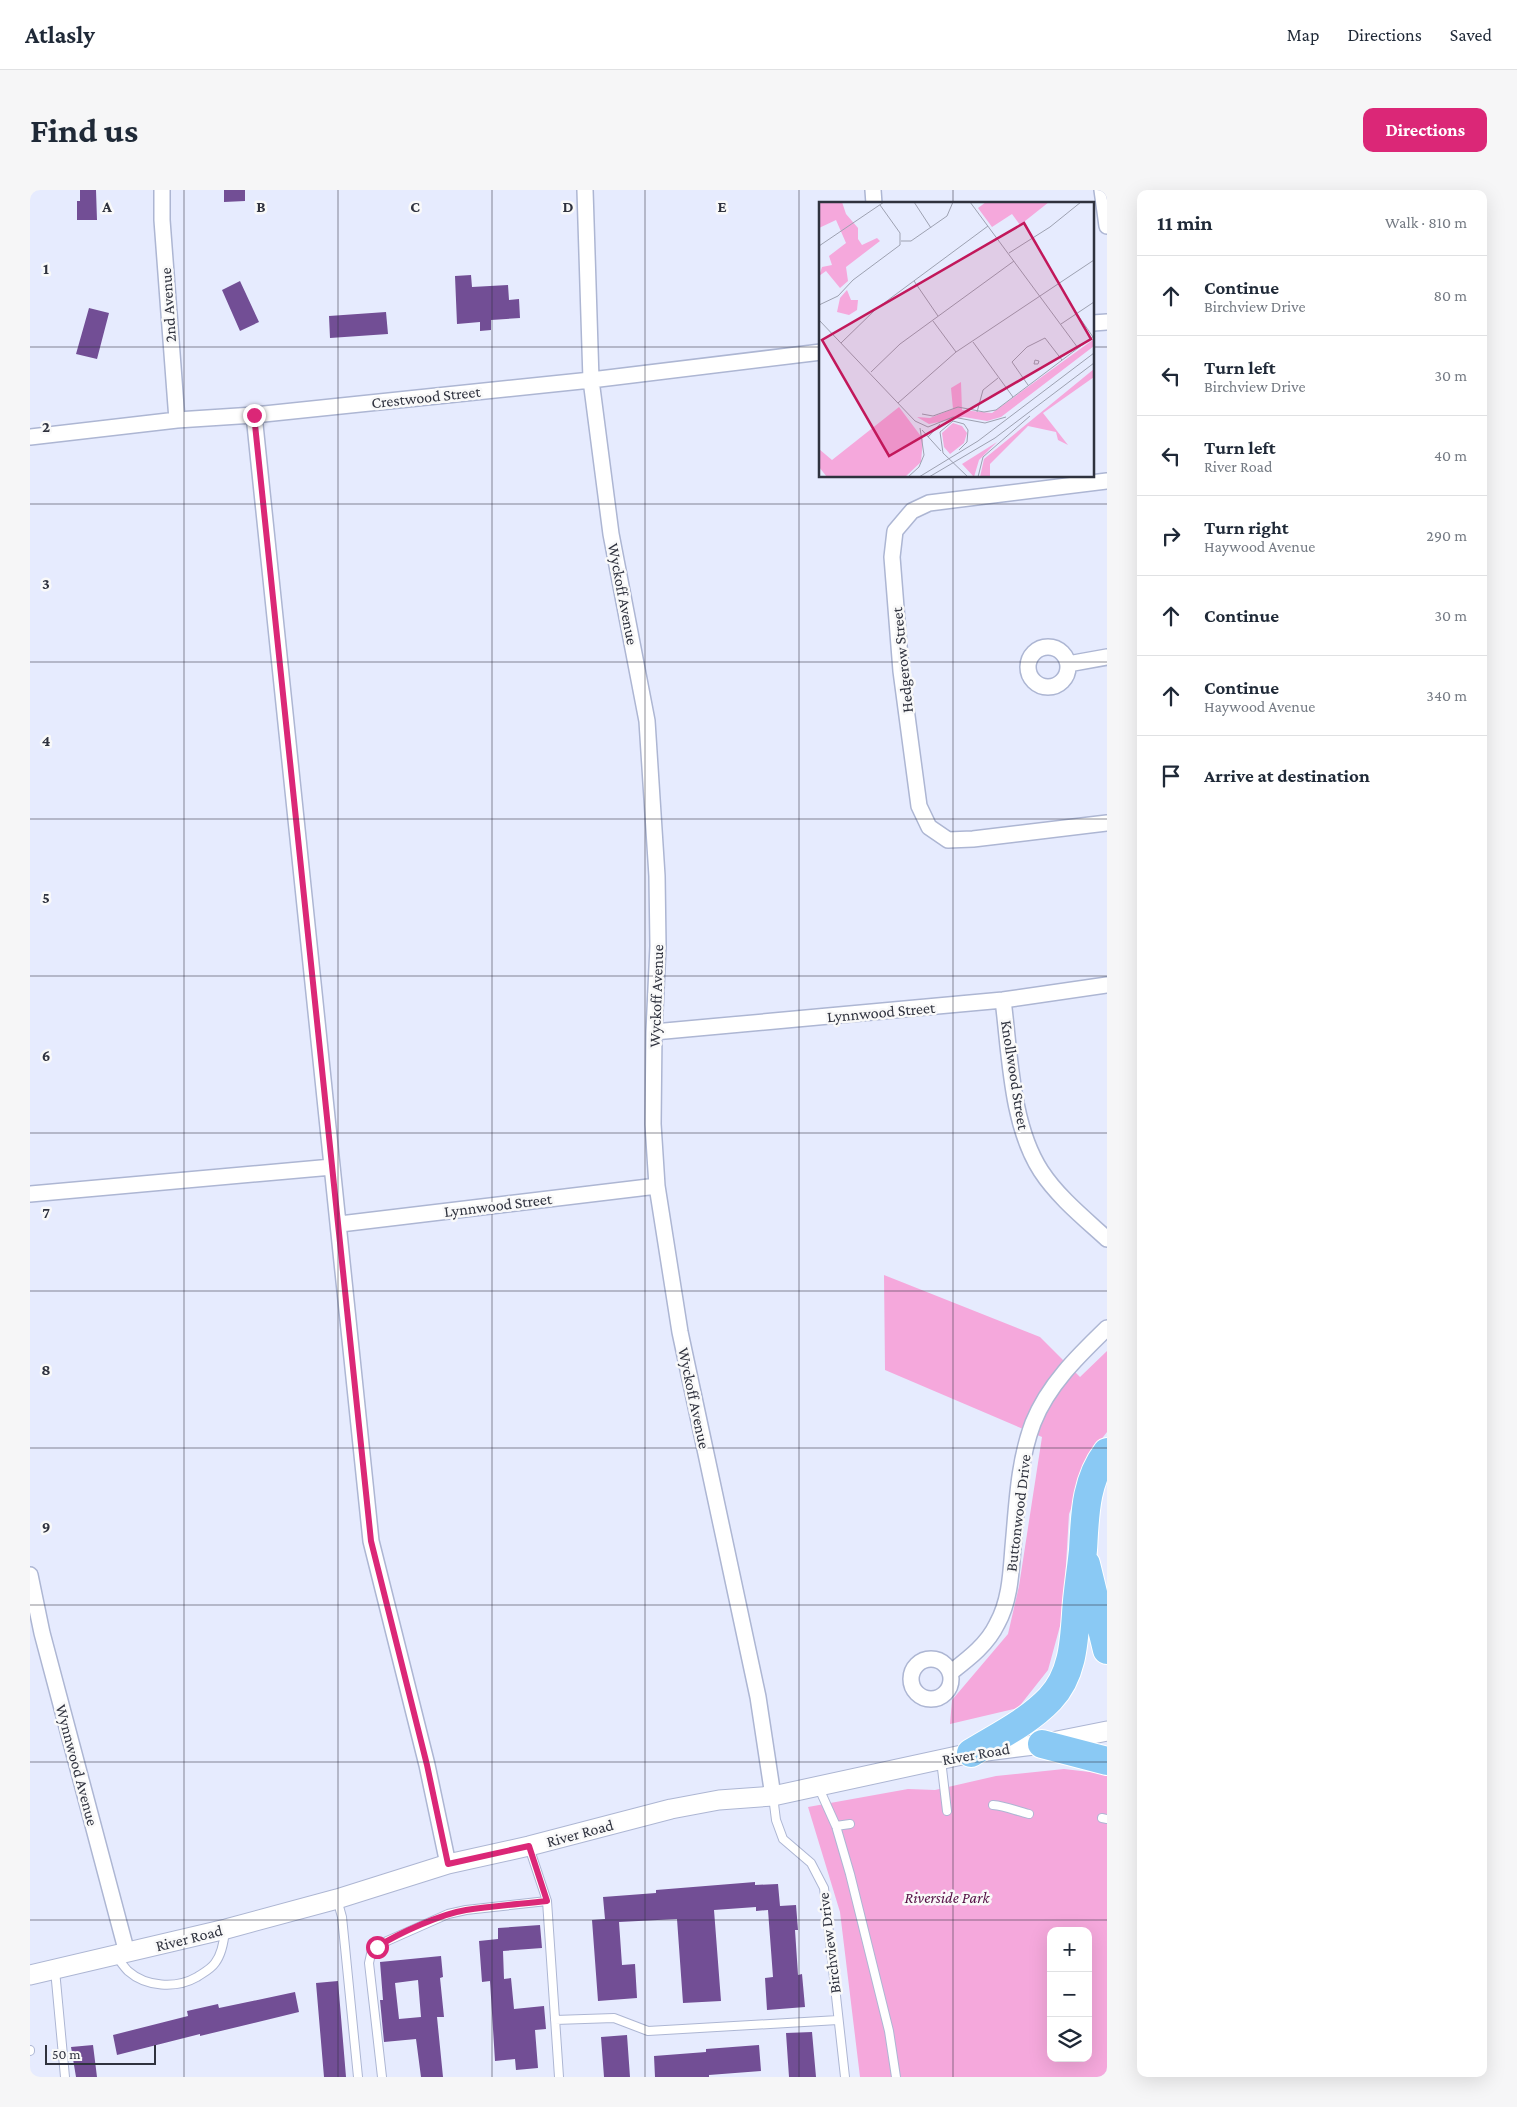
<!DOCTYPE html>
<html lang="en">
<head>
<meta charset="utf-8">
<style>
	:root { --surface:#fff; --page:#f6f6f7; --text:#1f2937; --muted:#747a83; --line:#e0e1e3; --accent:#db2777 }
	body { margin:0; font-family:"Crimson Pro",serif; background:var(--page); color:var(--text) }
	.controls { position:absolute; right:15px; bottom:15px; display:grid; overflow:hidden; border-radius:10px; box-shadow:0 5px 20px #0002 }
	.controls button { width:45px; height:45px; display:grid; place-items:center; padding:0; border:0; border-bottom:1px solid var(--line); background:var(--surface); color:var(--text); font:25px sans-serif }
	.scale { position:absolute; left:15px; bottom:12px; width:111px; box-sizing:border-box; padding-left:5px; border:2px solid #2f323e; border-top:0; font-size:14px; line-height:18px; white-space:nowrap; color:#2f323e; -webkit-text-stroke:4px #f9f9f9; paint-order:stroke }
	.stop { position:absolute; width:15px; height:15px; margin:-11px; border:4px solid #db2777; border-radius:50%; background:#fff }
	.stop.end { background:#db2777; border-color:#fff; box-shadow:0 1px 5px #0008 }
	.list { margin:0; padding:0; list-style:none }
	h2 { display:flex; justify-content:space-between; align-items:center; height:65px; margin:0; padding:0 20px; font-size:21px }
	h2 small { font-size:16px; font-weight:400; color:var(--muted) }
	.list li { display:grid; grid-template-columns:32px 1fr auto; gap:15px; align-items:center; box-sizing:border-box; height:80px; padding:0 20px; border-top:1px solid var(--line) }
	.list b { display:block; font-size:19px; white-space:nowrap }
	.list p { margin:0; font-size:16px; white-space:nowrap; color:var(--muted) }
	.list em { font-size:16px; font-style:normal; color:var(--muted) }
	.icon { flex:none; width:28px; height:28px; fill:none; stroke:currentColor; stroke-width:2; stroke-linecap:round; stroke-linejoin:round }
	.map { position:relative; flex:none; width:1077px; height:1887px; overflow:hidden; border-radius:10px }
	header { display:flex; align-items:center; gap:30px; box-sizing:border-box; height:70px; padding:0 25px; background:var(--surface); border-bottom:1px solid var(--line) }
	header strong { font-size:24px }
	nav { display:flex; gap:28px; margin-inline-start:auto; font-size:18px }
	.intro { display:flex; align-items:center; justify-content:space-between; box-sizing:border-box; height:120px; padding:0 30px }
	h1 { margin:0; font-size:35px }
	.button { padding:12px 22px; border-radius:10px; background:var(--accent); color:#fff; font-size:18px; font-weight:700 }
	main { display:flex; gap:30px; padding:0 30px }
	aside { flex:1; background:var(--surface); border-radius:10px; box-shadow:0 5px 20px #0002 }
	.map>svg:first-child { display:block }
</style>
</head>
<body>
<header>
<strong>Atlasly</strong>
<nav><a>Map</a><a>Directions</a><a>Saved</a></nav>
</header>
<div class="intro"><h1>Find us</h1><a class="button">Directions</a></div>
<main>
<div class="map">
<svg width="1077" height="1887" viewBox="0 0 1077 1887">
	<rect width="100%" height="100%" fill="#e6ebfe"/>
	<path fill="#f5a8dc" fill-rule="evenodd" d="M854,1085l156,62 40,40 27,-26v81l-14,18 -24,64 -6,101 -15,55 -30,38 -68,16 2,-24 56,-66 11,-48 23,-149 -157,-67z
		M1034,1579l43,5v303h-247l-20,-165 -32,-105 100,-18 27,1 61,-14zM1021,1741h37v127h-37z"/>
	<path fill="#724e95" fill-rule="evenodd" d="M50,0h16l1,30h-20v-19h3z
		M194,0h21v11l-21,1z
		M441,85l1,12 36,-2 1,15 10,-1 1,19 -29,2v10l-11,1v-9l-23,2 -2,-48z
		M210,91l19,41 -19,9 -18,-41z
		M59,118l20,5 -12,46 -21,-5z
		M356,122l2,22 -58,4 -1,-22z
		M725,1692v3l23,-1 2,22 16,-1 2,25h-3l3,45 4,-1 3,33 -38,3 -2,-32 8,-1 -5,-67 -12,1v-4l-42,3 7,91 -38,2 -6,-84 -58,3 3,43 13,-1 2,34 -39,3 -6,-81 13,-1 -2,-22 53,-4v-3z
		M510,1735l2,23 -39,3 1,28 7,-1 3,31 30,-3 2,23 -11,1 3,38 -22,2 -1,-11 -20,2 -5,-80 -8,1 -3,-41 19,-2v-11z
		M411,1766l2,21 -3,1 4,39h-7l6,60h-22l-5,-38 -32,3 -4,-42h3l-3,-38zM388,1790l3,37 -22,2 -4,-36z
		M308,1791l8,96h-22l-8,-94z
		M265,1802l4,20 -99,24v-2l-83,21 -4,-20 75,-19 -1,-5 31,-7 1,4z
		M782,1842l4,45h-27l-3,-44z
		M597,1845l3,42h-26l-3,-40z
		M63,1855l4,32h-21l-5,-30z
		M729,1855l2,26 -52,4v2h-54l-1,-21 52,-4v-3z"/>
	<g fill="none" stroke-linecap="round" stroke-linejoin="round">
		<g stroke="#adb6d3" stroke-width="10">
			<path id="service" d="M911,1570l6,51
				M788,1596l18,40 14,48 39,157 7,46
				M743,1606l3,24 7,19 28,24 13,25 21,189
				M963,1615c13,1 23,6 36,9
				M1072,1628l5,1
				M806,1636l14,-2
				M499,1657l18,54 12,176
				M307,1709l5,18 16,160
				M86,1766c4,5 8,11 12,15 18,16 48,18 69,6 6,-4 14,-8 18,-14 7,-9 9,-22 10,-33
				M25,1780l10,107
				M525,1830l59,-2 34,13 190,-11
				M0,1860v1
				M352,1887l-13,-114 2,-9 16,-13 61,-27 18,-4 81,-9"/>
		</g>
		<g stroke="#adb6d3" stroke-width="18">
			<path id="minor" d="M132,0v30l15,200
				M555,0l6,190 20,154 36,187 10,155 1,70 -4,86 -1,92 4,62 23,146 78,365 15,99
				M843,0l1,14
				M1072,0l5,36
				M1063,133l14,-1
				M224,225l117,1126 56,224 21,99
				M0,247l147,-17 77,-5 337,-35 230,-28
				M1077,291l-178,22 -17,8 -17,20 -3,26 9,114 18,135 10,21 19,13 25,-1 134,-16
				M998 477a20 20 0 1 1 40 0a20 20 0 1 1-40 0Z
				M1038,474l39,-7
				M973,810c7,54 8,125 38,171 17,26 43,47 66,68
				M624,842l349,-32 104,-15
				M0,1004l302,-27
				M310,1034l317,-38
				M0,1385l12,58 85,320
				M881 1489a20 20 0 1 1 40 0a20 20 0 1 1-40 0Z
				M920,1483c18,-14 37,-28 47,-49 13,-23 14,-51 16,-77 4,-42 5,-84 20,-124 15,-38 45,-67 74,-95"/>
		</g>
		<g stroke="#adb6d3" stroke-width="21">
			<path id="tertiary" d="M0,1785l196,-46 111,-30 111,-35 81,-18 142,-37 48,-9 54,-4 198,-43 71,-9 65,-13"/>
		</g>
		<g stroke="#fff" stroke-width="30">
			<path id="motorway" d="M1056,1374l21,86
				M1012,1554l65,17
				M941,1563c26,-16 57,-31 79,-54 22,-23 24,-55 26,-85 1,-21 5,-43 7,-64 2,-34 2,-69 24,-98"/>
		</g>
		<use href="#service" stroke="#fff" stroke-width="8"/>
		<use href="#minor" stroke="#fff" stroke-width="15"/>
		<use href="#tertiary" stroke="#fff" stroke-width="19"/>
		<use href="#motorway" stroke="#8ac9f4" stroke-width="28"/>
	</g>
	<g fill="none" stroke-linecap="round" stroke-linejoin="round">
		<path stroke="#db2777" stroke-width="6" d="M224,225l117,1126 56,224 21,99 81,-18 18,55c-27,3 -54,5 -81,9 -25,4 -67,23 -89,37"/>
	</g>
	<path fill="none" stroke="#2f323e" stroke-width="1" stroke-opacity="0.55" d="M154,0v1887M308,0v1887M462,0v1887M615,0v1887M769,0v1887M923,0v14M0,157h791M1063,157h14M923,286v1601M0,314h1077M0,472h1077M0,629h1077M0,786h1077M0,943h1077M0,1101h1077M0,1258h1077M0,1415h1077M0,1572h1077M0,1730h1077"/>
	<g text-anchor="middle" dominant-baseline="central" stroke-width="5" stroke-linejoin="round" paint-order="stroke">
		<g font-size="16" fill="#2f323e" stroke="#f9f9f9">
			<text transform="translate(138 115) rotate(-94)">2nd Avenue</text>
			<text transform="translate(396 207) rotate(-6)">Crestwood Street</text>
			<text transform="translate(593 404) rotate(79)">Wyckoff Avenue</text>
			<text transform="translate(872 470) rotate(-96)">Hedgerow Street</text>
			<text transform="translate(626 806) rotate(-88)">Wyckoff Avenue</text>
			<text transform="translate(851 822) rotate(-5)">Lynnwood Street</text>
			<text transform="translate(985 885) rotate(81)">Knollwood Street</text>
			<text transform="translate(468 1015) rotate(-7)">Lynnwood Street</text>
			<text transform="translate(664 1208) rotate(78)">Wyckoff Avenue</text>
			<text transform="translate(988 1323) rotate(-83)">Buttonwood Drive</text>
			<text transform="translate(946 1564) rotate(-10)">River Road</text>
			<text transform="translate(47 1575) rotate(75)">Wynnwood Avenue</text>
			<text transform="translate(550 1643) rotate(-15)">River Road</text>
			<text transform="translate(159 1748) rotate(-14)">River Road</text>
			<text transform="translate(799 1753) rotate(-97)">Birchview Drive</text>
		</g>
		<g font-size="16" font-style="italic" fill="#540f44" stroke="#f9f9f9">
			<text x="917" y="1707">Riverside Park</text>
		</g>
	</g>
	<g transform="translate(789 12)">
		<rect width="275" height="275" fill="#e6ebfe"/>
		<path d="M0,0h23l4,12 12,14v11l4,6 15,-7 3,3 -34,26 2,14 -8,7 -14,-17 -7,5 3,-9 10,-2 -3,-9 17,-13 -10,-23 -17,8zM167,0h63l-29,23 -8,-11 -20,13 -14,-19zM28,88l4,10h7l-1,10 -8,5 -12,-3 3,-14zM275,137v7l-93,71 -14,4 -23,-4 -35,7 -12,-7 13,1 23,-9 -2,-21 10,-6 1,28 30,3zM275,167v8l-51,36 25,32 -10,-5 -2,-8 -28,-6 -38,38v13h-10l4,-18zM80,205l24,32 -2,23 -16,15h-78l-8,-10v-18l13,11zM134,221l9,3 5,7 -3,10 -14,11 -6,-7 -2,-14zM178,240l-18,18 -5,17 -12,-13z" fill="#f5a8dc"/>
		<path fill="none" stroke="#9da1b1" stroke-width="1" d="M95,0l17,26M151,0l108,146M82,39h10l36,-25 6,-14M0,44l65,-44M190,51l41,-26 31,-25M95,79l24,35M0,103l19,-9 15,-16 47,-35v-12l-20,-28M258,112l16,23M0,118l96,101M114,119l23,31M242,122l33,-22M154,140l40,55M22,141l35,-34 112,-83M216,158l4,1 -1,3h-4zM52,170l29,-28 114,-83M209,183l-16,-23 15,-15 18,-9 17,22M79,201l58,-51 138,-92M158,210l6,-22 15,-12M103,212l11,2 25,-9 26,5 12,-2 98,-74M96,219l13,6 25,-10 32,6 21,-6M103,228l19,21M109,235l12,-13M124,251l25,24M124,251l-3,-21 13,-11 11,3 4,6 -1,12 -8,8M89,275l11,-10 5,-12 -4,-27M100,275l59,-36 116,-88M110,275l66,-39 99,-75M159,275l5,-20 47,-41"/>
		<path fill="#c2185b" fill-opacity="0.15" stroke="#c2185b" stroke-width="2.5" d="M205,21l67,116 -202,117 -67,-116z"/>
		<rect width="275" height="275" fill="none" stroke="#2f323e" stroke-width="2.5"/>
	</g>
	<g font-size="16" text-anchor="middle" font-weight="bold" fill="#2f323e" stroke="#f9f9f9" stroke-width="5" stroke-linejoin="round" paint-order="stroke">
		<text x="77" y="22">A</text>
		<text x="231" y="22">B</text>
		<text x="385" y="22">C</text>
		<text x="538" y="22">D</text>
		<text x="692" y="22">E</text>
		<text x="16" y="84">1</text>
		<text x="16" y="242">2</text>
		<text x="16" y="399">3</text>
		<text x="16" y="556">4</text>
		<text x="16" y="713">5</text>
		<text x="16" y="871">6</text>
		<text x="16" y="1028">7</text>
		<text x="16" y="1185">8</text>
		<text x="16" y="1342">9</text>
	</g>
</svg>
<div class="controls">
<button>+</button>
<button>−</button>
<button><svg class="icon" aria-label="layers" viewBox="0 0 24 24"><path d="M12 4l9 5-9 5-9-5zM3 14l9 5 9-5"/></svg></button>
</div>
<div class="scale">50 m</div>
<div class="stop" style="left:347px;top:1757px"></div>
<div class="stop end" style="left:224px;top:225px"></div>
</div>
<aside>
<h2>11 min<small>Walk · 810 m</small></h2>
<ul class="list">
<li><svg class="icon" aria-label="ahead" viewBox="0 0 24 24"><path d="M12 20V5M6 11l6-6 6 6"/></svg><div><b>Continue</b><p>Birchview Drive</p></div><em>80 m</em></li>
<li><svg class="icon" aria-label="left" viewBox="0 0 24 24"><path d="M17 20v-9H6M10 6l-5 5 5 5"/></svg><div><b>Turn left</b><p>Birchview Drive</p></div><em>30 m</em></li>
<li><svg class="icon" aria-label="left" viewBox="0 0 24 24"><path d="M17 20v-9H6M10 6l-5 5 5 5"/></svg><div><b>Turn left</b><p>River Road</p></div><em>40 m</em></li>
<li><svg class="icon" aria-label="right" viewBox="0 0 24 24"><path d="M7 20v-9h11M14 6l5 5-5 5"/></svg><div><b>Turn right</b><p>Haywood Avenue</p></div><em>290 m</em></li>
<li><svg class="icon" aria-label="ahead" viewBox="0 0 24 24"><path d="M12 20V5M6 11l6-6 6 6"/></svg><div><b>Continue</b></div><em>30 m</em></li>
<li><svg class="icon" aria-label="ahead" viewBox="0 0 24 24"><path d="M12 20V5M6 11l6-6 6 6"/></svg><div><b>Continue</b><p>Haywood Avenue</p></div><em>340 m</em></li>
<li><svg class="icon" aria-label="arrive" viewBox="0 0 24 24"><path d="M6 21V4h12l-3 4 3 4H6"/></svg><div><b>Arrive at destination</b></div></li>
</ul>
</aside>
</main>
</body>
</html>
